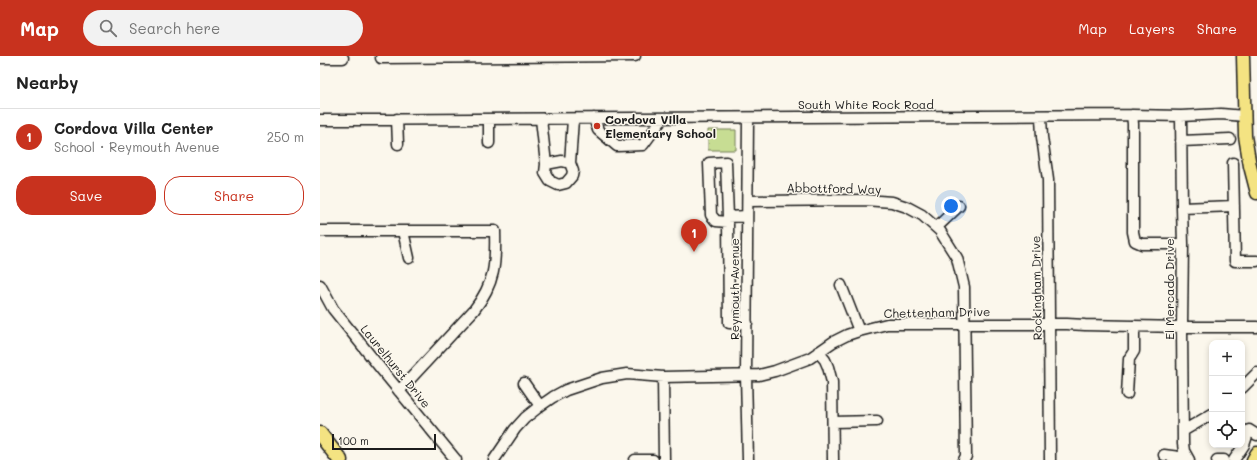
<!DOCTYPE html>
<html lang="en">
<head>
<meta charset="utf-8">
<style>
	:root { --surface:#fff; --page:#f2f2f2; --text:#222; --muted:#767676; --line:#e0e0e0; --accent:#c8321e }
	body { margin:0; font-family:Mali,sans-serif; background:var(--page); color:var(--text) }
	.controls { position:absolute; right:12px; bottom:12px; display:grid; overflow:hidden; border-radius:8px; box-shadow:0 2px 6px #0003 }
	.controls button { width:36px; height:36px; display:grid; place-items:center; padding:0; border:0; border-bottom:1px solid var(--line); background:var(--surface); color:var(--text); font:20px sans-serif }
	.scale { position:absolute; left:12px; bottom:10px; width:104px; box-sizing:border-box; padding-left:4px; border:2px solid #1c1c1c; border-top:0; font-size:11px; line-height:14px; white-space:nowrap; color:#1c1c1c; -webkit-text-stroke:3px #fbf7ec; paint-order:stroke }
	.you { position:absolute; left:631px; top:150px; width:14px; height:14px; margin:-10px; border:3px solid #fff; border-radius:50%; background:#1a73e8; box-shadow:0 0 0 6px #1a73e833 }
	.badge { display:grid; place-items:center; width:26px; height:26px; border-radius:50%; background:var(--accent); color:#fff; font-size:13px; font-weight:700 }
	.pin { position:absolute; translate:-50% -33px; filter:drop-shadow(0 1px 2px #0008) }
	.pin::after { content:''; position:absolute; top:21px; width:14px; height:12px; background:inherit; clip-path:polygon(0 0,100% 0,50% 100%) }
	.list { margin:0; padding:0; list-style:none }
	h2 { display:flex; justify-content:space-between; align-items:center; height:52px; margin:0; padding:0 16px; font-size:17px }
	h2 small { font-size:13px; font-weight:400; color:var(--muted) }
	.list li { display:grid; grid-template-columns:26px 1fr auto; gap:12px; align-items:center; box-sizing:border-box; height:56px; padding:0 16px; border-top:1px solid var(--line) }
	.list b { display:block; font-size:15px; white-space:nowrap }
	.list p { margin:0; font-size:13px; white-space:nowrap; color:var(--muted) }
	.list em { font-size:13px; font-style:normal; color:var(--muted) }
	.actions { display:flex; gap:8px; padding:12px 16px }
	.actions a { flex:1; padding:9px 0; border:1px solid var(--accent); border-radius:16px; text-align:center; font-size:14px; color:var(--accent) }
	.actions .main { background:var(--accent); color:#fff }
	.icon { flex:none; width:22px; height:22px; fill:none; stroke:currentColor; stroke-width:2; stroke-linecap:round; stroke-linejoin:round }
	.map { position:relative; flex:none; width:937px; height:404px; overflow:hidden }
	header { display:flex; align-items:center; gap:24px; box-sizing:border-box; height:56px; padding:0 20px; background:var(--accent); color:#fff }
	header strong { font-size:19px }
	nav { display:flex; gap:22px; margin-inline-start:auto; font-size:14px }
	.search { width:280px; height:36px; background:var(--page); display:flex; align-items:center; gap:10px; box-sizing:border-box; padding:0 14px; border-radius:22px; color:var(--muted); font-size:15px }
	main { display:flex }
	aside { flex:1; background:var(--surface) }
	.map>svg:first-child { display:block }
</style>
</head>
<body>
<header>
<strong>Map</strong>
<div class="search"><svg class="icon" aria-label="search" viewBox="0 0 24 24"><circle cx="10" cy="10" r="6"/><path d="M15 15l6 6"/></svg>Search here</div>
<nav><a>Map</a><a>Layers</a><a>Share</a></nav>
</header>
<main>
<aside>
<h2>Nearby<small></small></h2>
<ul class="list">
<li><span class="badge">1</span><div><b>Cordova Villa Center</b><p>School · Reymouth Avenue</p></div><em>250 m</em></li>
</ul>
<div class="actions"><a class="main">Save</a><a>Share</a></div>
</aside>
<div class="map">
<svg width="937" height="404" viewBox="0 0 937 404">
	<rect width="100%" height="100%" fill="#fbf7ec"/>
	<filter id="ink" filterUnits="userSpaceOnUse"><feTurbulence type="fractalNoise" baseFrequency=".025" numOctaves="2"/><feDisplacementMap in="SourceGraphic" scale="8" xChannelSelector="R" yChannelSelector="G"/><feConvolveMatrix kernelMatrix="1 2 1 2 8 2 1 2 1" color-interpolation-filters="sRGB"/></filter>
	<g filter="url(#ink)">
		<path fill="#c7dd93" stroke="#727c58" d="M388,74h28v20h-28z"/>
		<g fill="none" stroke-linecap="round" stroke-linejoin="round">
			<g stroke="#1c1c1c" stroke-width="13">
				<path id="minor" d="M0,2h23
					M61,2l254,-2
					M812,59l1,9v108l2,9 7,3h41
					M721,60l1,21 6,43 2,280
					M861,60l1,92 1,36 -1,83 1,117 1,7 5,9
					M274,62l4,12 19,16 26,-1 20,-27
					M77,63l1,25
					M221,63l5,45 -1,9 5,8 8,4 8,-2 6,-7 1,-5 -3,-8 3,-44
					M0,64l812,-5 49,1 40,-2 23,2
					M861,85l49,-2
					M169,87v-24
					M913,107l2,98h22
					M226,108l16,-3 8,2
					M428,145l117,-1 27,2 15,5 15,8 18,16 17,27 7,29 2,169 -2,4
					M862,152l52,-2
					M617,171l22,-21
					M0,175h175c1,33 0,52 -21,79l-75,81
					M83,175l6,27
					M0,229l13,24 48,60 75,91
					M521,229l18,46
					M427,267h-18l-1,-101 -12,-1 -5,-6 -2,-52 17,-1 2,55 19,-1
					M498,296l7,8 3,7 4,15 1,78
					M343,321l1,83
					M204,327l16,23
					M922,332l15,-15
					M807,338l2,-35 5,-8v-25
					M513,366l44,-1
					M863,375l29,-17
					M844,399l23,3
					M174,404l21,-31 10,-11 15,-12 13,-9 13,-7 36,-12 25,-4 36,3 96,-2 16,-4 35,-13 23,-16 14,-7 12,-4 28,-7h180l18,1 97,2h75
					M315,404h18
					M428,404l-2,-85 2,-257
					M897,404h7
					M914,404l10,-15 5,-15 8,5"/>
			</g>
			<g stroke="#1c1c1c" stroke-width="15">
				<path id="major" d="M923,0l2,80 5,30 7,27
					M933,404l4,-7"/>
			</g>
			<g stroke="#1c1c1c" stroke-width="17">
				<path id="highway" d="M0,378l20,26"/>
			</g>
			<use href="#minor" stroke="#fbf7ec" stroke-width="10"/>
			<use href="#major" stroke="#f4e382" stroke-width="12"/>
			<use href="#highway" stroke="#f4e382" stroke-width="14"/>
		</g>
	</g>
	<circle fill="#c8321e" stroke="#fbf7ec" stroke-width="1.5" cx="277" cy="70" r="4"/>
	<g text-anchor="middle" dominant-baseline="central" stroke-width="3" stroke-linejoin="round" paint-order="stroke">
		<g font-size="12" fill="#1c1c1c" stroke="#fbf7ec">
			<text x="546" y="48">South White Rock Road</text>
			<text transform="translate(514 132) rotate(1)">Abbottford Way</text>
			<text transform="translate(716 232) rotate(-91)">Rockingham Drive</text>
			<text transform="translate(414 233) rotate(-90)">Reymouth Avenue</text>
			<text transform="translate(849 233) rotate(-90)">El Mercado Drive</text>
			<text transform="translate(617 256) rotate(-1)">Chettenham Drive</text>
			<text transform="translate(76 310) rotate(51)">Laurelhurst Drive</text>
		</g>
		<g font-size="12" font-weight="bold" fill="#1c1c1c" stroke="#fbf7ec" text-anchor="start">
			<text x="285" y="63">Cordova Villa<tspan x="285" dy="14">Elementary School</tspan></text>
		</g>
	</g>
</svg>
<div class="controls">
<button>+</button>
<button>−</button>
<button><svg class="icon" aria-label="locate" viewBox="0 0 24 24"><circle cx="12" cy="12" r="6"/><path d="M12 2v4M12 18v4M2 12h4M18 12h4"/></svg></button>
</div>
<div class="scale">100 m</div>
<div class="you"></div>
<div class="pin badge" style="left:374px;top:196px">1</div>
</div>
</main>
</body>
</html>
